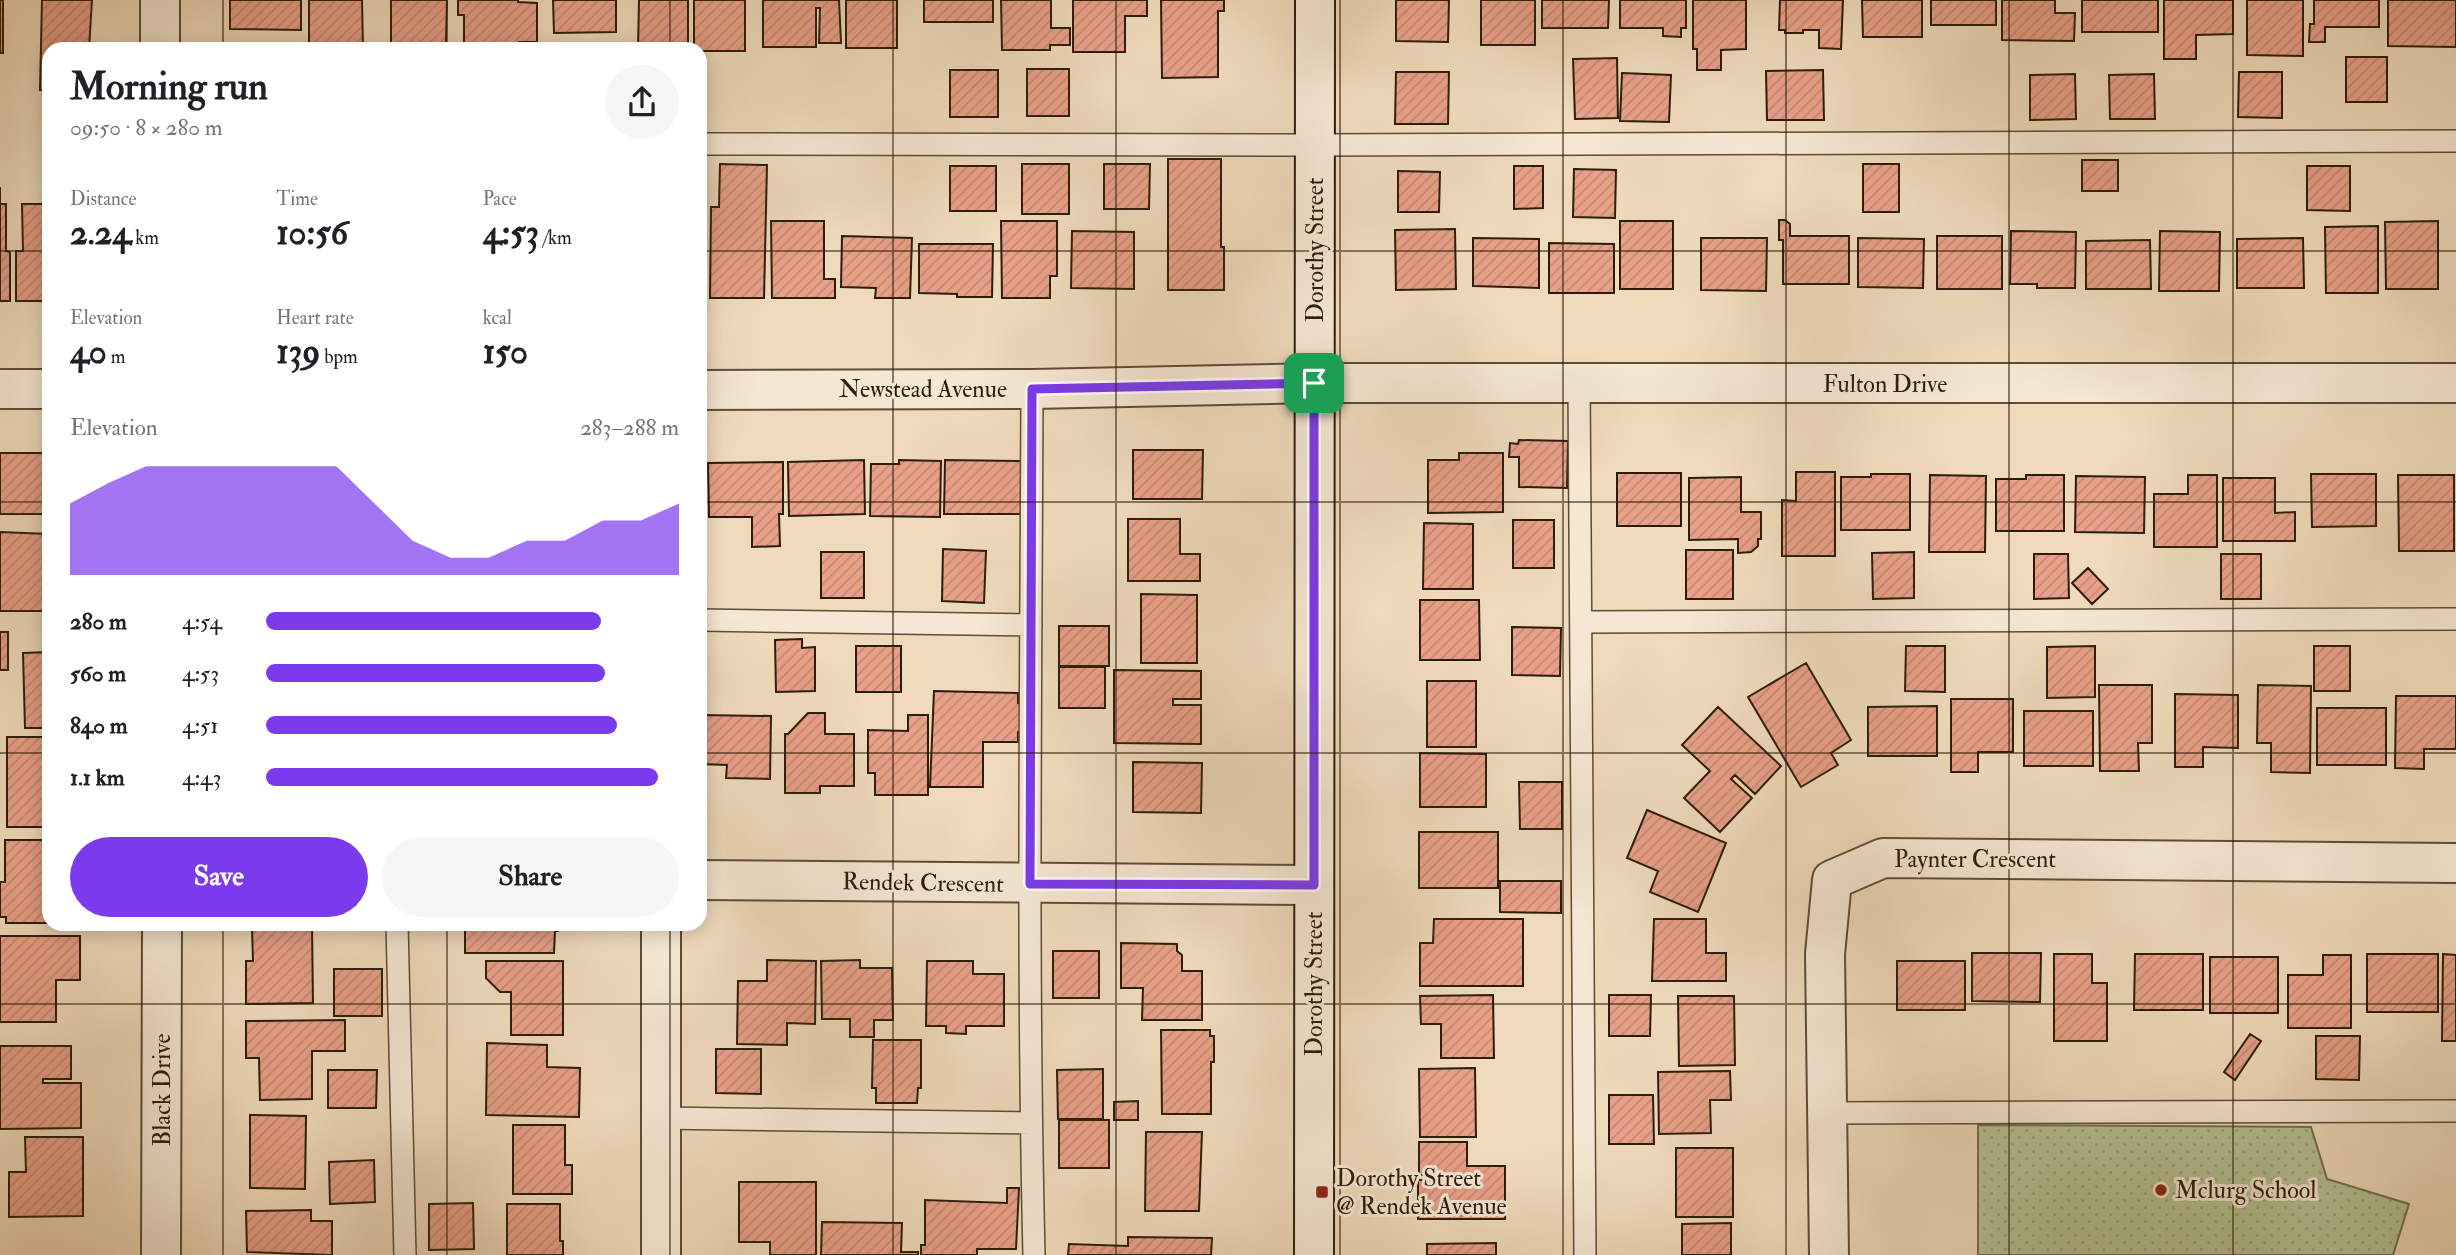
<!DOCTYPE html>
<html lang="en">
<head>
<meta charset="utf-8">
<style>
	:root { --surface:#fff; --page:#f6f6f6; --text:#202124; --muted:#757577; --accent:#7c3aed }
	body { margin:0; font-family:"IM FELL Double Pica",serif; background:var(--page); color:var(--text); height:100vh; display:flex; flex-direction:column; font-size:26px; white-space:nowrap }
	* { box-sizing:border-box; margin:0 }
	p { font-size:23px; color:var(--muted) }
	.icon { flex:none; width:38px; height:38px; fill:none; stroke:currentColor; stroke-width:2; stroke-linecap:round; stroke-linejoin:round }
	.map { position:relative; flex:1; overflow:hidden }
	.details { position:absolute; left:42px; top:42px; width:665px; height:889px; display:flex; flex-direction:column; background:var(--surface); border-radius:21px; box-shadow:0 4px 18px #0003 }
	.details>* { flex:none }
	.pin { position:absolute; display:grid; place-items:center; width:60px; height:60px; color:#fff; margin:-30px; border-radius:14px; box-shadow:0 4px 10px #0006 }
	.round { display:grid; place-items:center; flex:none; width:74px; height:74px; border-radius:37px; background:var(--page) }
	.summary { display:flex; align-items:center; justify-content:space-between; height:119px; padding:0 28px }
	h1 { font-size:38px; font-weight:800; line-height:52px }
	.figures { display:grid; grid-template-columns:repeat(3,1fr); gap:10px; height:119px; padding:7px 28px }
	.figures div { display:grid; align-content:center }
	.figures b { font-size:35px; font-weight:800 }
	.figures small { font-size:19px; font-weight:400 }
	.figures p { font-size:19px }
	.chart { height:196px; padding:14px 28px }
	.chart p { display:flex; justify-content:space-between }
	.chart svg { width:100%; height:126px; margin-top:7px; fill:var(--accent); opacity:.7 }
	.primary-button { display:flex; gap:14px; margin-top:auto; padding:14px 28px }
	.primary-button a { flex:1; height:80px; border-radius:42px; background:var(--accent); color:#fff; font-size:28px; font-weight:800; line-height:80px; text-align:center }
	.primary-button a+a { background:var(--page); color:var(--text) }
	ul { padding:0 28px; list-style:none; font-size:23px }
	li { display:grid; grid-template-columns:112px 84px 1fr; align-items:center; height:52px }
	li i { height:18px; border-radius:9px; background:var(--accent) }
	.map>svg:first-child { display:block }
	.park { fill:url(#park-dots); stroke:#706f4f; stroke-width:2 }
	.building { fill:url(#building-hatch); stroke:#2c1d0a; stroke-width:2 }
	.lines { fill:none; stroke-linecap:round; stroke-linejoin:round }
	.lane-casing { stroke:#5d4c36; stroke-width:24 }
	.street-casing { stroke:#5d4c36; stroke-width:42 }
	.secondary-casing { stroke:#2c1d0a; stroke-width:42 }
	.lane { stroke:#f5e7d3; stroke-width:21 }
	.street { stroke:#f5e7d3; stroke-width:38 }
	.secondary { stroke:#f5e7d3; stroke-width:38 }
	.route-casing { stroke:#fff; stroke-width:14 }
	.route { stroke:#7c3aed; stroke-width:9 }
	.grid { fill:none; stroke:#2c1d0a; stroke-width:2; stroke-opacity:0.55 }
	.poi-dot { fill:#8f2418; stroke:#f5e7d3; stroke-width:2.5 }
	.labels { text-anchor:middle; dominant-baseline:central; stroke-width:6; stroke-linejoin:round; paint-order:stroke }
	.street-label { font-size:24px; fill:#2c1d0a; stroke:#f5e7d3 }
	.poi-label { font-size:24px; fill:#2c1d0a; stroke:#f5e7d3; text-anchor:start }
</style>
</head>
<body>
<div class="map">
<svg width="2456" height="1255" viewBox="0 0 2456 1255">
	<defs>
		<pattern id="park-dots" width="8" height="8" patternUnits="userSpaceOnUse" patternTransform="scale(1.75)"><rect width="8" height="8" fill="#b4c194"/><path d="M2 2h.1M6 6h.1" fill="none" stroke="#9ba57e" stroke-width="1.8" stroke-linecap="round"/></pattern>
		<pattern id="building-hatch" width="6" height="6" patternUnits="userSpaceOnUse" patternTransform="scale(1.75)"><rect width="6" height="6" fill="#e8a088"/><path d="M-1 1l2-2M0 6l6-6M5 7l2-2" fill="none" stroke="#c78974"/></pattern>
	</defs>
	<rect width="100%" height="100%" fill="#efdabb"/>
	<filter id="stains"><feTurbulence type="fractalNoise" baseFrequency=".00286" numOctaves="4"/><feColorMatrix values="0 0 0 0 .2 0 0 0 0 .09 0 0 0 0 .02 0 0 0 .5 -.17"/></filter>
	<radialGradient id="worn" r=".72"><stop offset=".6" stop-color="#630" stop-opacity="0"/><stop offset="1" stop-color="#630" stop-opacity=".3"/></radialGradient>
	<!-- park -->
	<path class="park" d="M1978 1125 2311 1127 2327 1179 2409 1204 2393 1255H1978Z"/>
	<!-- building -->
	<path class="building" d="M0 0H3V53H0Z
		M42 0H92L89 49H49V90H40Z
		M230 0H301V30L230 29Z
		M309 0H362L363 49H309Z
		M391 0H447L446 43H391Z
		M458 0H518V2L537 3V42H519V49H489V44H464V15H458Z
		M553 0H616V32L554 33Z
		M639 0H688V49H638Z
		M694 0H745V51H700V49H694Z
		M763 0H839L841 43H819L820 8H816V47H763Z
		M846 0H897V48H846Z
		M924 0H993V22H924Z
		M1001 0H1051V28H1070V45H1050V50H1002Z
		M1073 0H1147V16H1125V52H1073Z
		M1161 0H1224V11H1218V77L1162 78Z
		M1396 0H1449L1448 42 1396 41Z
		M1481 0H1535V45H1481Z
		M1542 0H1609L1608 28H1542Z
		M1620 0H1686V28H1681V37L1663 36V28H1620Z
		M1693 0H1746V49L1721 50V70H1697V49H1693Z
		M1780 0H1843L1841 49 1819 48V30H1803V33H1785V30H1779Z
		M1862 0H1922V37H1863Z
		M1931 0H1996V25H1931Z
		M2002 0H2055V13H2075L2074 41 2002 40Z
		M2082 0H2158V32H2082Z
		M2164 0H2233V34L2196 35V59H2164Z
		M2247 0H2303V56L2247 55Z
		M2314 0H2379V27H2325V42H2309L2310 24H2314Z
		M2388 0H2456V47L2388 46Z
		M2346 57H2387V102H2346Z
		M1617 58 1618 118 1575 119 1573 59Z
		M1027 69H1069V116H1027Z
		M950 70H998V117H950Z
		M1823 70 1824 120H1767L1766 71Z
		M1396 72H1449L1448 124H1395Z
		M2239 72H2282V118L2238 117Z
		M1622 73 1671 75 1669 122 1620 121Z
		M2075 74 2076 119 2030 120V75Z
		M2154 74 2155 119H2110L2109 75Z
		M1168 159H1221V247H1224V290H1168Z
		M2082 160H2118V191H2082Z
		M720 164 767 165 764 298H710L711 207H719Z
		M1022 164H1069V214H1022Z
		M1104 164H1150L1149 209H1104Z
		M1863 164H1899V212H1863Z
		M950 166H996V211H950Z
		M1514 166H1543V208L1514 209Z
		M2307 166H2350V211L2307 210Z
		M1574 169 1616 170 1615 218 1573 217Z
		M1398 171 1440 172 1439 212H1398Z
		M0 187V204H6V251L10 252V301H0Z
		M22 204H49V301H16V251H23Z
		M1779 220H1785L1790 224V236H1849V284H1783V240H1779Z
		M771 221H824V279H835V298H772Z
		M1001 221H1057V276H1050V298H1002Z
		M1620 221H1673V289H1620Z
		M2438 221V289H2386L2385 222Z
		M2378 226V293H2326L2325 227Z
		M1455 229 1456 289 1396 290 1395 230Z
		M1072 231 1134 232V289L1071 288Z
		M2011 231 2076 232 2075 288H2037V284H2010Z
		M2160 231 2220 232 2219 291H2159Z
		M842 236 912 238 910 298H875L876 288 841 287Z
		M1937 236H2002V289H1937Z
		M1473 238 1539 239V288L1473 286Z
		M1701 238H1767L1766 291 1701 290Z
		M1858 238 1924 239 1923 288 1858 287Z
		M2303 238 2304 288H2237V239Z
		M2150 240 2151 289H2086V241Z
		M1549 243 1614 244V293H1549Z
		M919 244H993L992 297H957V294L919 293Z
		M1519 440 1568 441 1567 488 1519 487V457H1509L1510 443 1518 444Z
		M1133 450H1203L1202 499H1133Z
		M0 453H49V514H0Z
		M1459 453H1503V512L1428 513V460H1459Z
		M864 460 865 514 789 516 788 462Z
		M899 460 941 461 940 517 870 516 871 464H899Z
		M945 460 1021 461V514H944Z
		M783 462V514H779L780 546 752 547V517H709L708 463Z
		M1796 472H1835V556H1782V500L1796 501Z
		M1617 473H1681V526H1617Z
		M1871 474H1910V530H1841V477H1871Z
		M2311 474H2376V526L2312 527Z
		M1930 475 1986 476 1985 552H1929Z
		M2026 475H2064V531H1996V479H2026Z
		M2188 475H2217V547H2154V494H2188Z
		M2398 475H2454V551H2399Z
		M2076 476 2145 477 2144 533 2075 532Z
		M1741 477V512H1761V539H1758V546L1751 552 1738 553V539L1689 540V478Z
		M2223 478H2275V513L2295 512V541H2223Z
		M1128 519H1180V554H1200V581H1128Z
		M1513 520H1554V568H1513Z
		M1424 523 1473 524V589H1423Z
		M0 532 49 534V611H0Z
		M943 549 986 551 984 603 942 601Z
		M1686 550H1733V599H1686Z
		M821 552H864V598H821Z
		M1914 552V598L1873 599 1872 553Z
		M2034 554H2068L2069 598 2034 599Z
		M2221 554H2261V599H2221Z
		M2088 568 2108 589 2092 604 2072 583Z
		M1141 594 1197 595V663H1141Z
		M1420 600H1479L1480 660H1420Z
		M1059 626H1109V666H1059Z
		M1512 627 1561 628 1560 676 1512 675Z
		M0 632H8V670H0Z
		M802 639V648L815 647V691L776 692 775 640Z
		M856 646H901V692H856Z
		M1906 646H1945V692L1905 691Z
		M2095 646V697L2047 698V647Z
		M2314 646H2350V691H2314Z
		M49 652V728H25L23 653Z
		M1806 663 1851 740 1831 753 1838 765 1801 787 1748 697Z
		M1059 667H1105V708H1059Z
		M1114 670 1201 671V699H1173V705H1201V744L1114 743Z
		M1427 681H1476V747H1427Z
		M2099 685H2152V743H2138L2139 771H2100Z
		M2258 685 2311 686 2310 773 2271 772V743H2257Z
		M934 691 1018 693V703H1022V732H1018V742H983V787H930Z
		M2175 694 2238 695V748L2203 747V767H2175Z
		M2396 696H2456V749H2424V769L2395 768Z
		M1951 699H2013V752H1978V772H1951Z
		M1937 706V756H1868V707Z
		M1718 707 1781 766 1755 794 1735 775 1731 779 1752 798 1720 832 1684 798 1710 771 1682 745Z
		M2317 708H2386V765H2317Z
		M2024 711H2093V766H2024Z
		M808 713H825V734H854V786H820V793H785V734H788Z
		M700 715 771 716 770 779 726 778 727 765 700 764Z
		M908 715H928V795H875V773H868V730L908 731Z
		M7 737H49V830L48 827H7Z
		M1420 753 1486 754V807H1420Z
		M1133 762 1202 763 1201 813 1133 812Z
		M1519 782H1562V829H1520Z
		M1647 810 1726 843 1698 912 1650 892 1658 871 1627 858Z
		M1419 832H1498V888H1419Z
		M5 840H49V923H6V917H0V882H5Z
		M1500 881H1561V913L1500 912Z
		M1434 919H1523V986H1420V943H1433Z
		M1654 919H1706V953H1726V981H1652Z
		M465 924H558V931H555L554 953H465Z
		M312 926 313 1003 246 1004V961H253L252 928Z
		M0 936H80V980H56V1022H0Z
		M1121 943 1177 944V951L1182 955V971H1202V1020H1142L1143 988H1121Z
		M1053 951H1099V998H1053Z
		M1972 953H2041L2040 1002 1972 1001Z
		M2054 954H2092V983H2107V1041H2054Z
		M2135 954H2203V1010H2134Z
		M2367 954H2438V1012H2367Z
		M2443 954 2456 955V1041H2442Z
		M2323 955H2351V1028H2288V975H2323Z
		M2210 957H2278V1013H2210Z
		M767 960 816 961 815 1024 787 1023V1045L737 1044 738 981H767Z
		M860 960V968H892L893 1020H874V1037H850V1019H822L821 961Z
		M486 961H563V1035H511V992H500L486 978Z
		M927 961H973V974H1004V1026H966V1034L946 1033V1026H926Z
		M1897 961H1965V1010H1897Z
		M334 969H382V1016H334Z
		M1493 995 1494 1058H1441V1024H1421L1420 996Z
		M1609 995H1651L1650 1036H1609Z
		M1678 996H1734L1735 1065 1679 1066Z
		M345 1020V1051H312V1099L260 1100 259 1058H246V1021Z
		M1161 1030H1210V1036H1214V1062H1211V1114H1162Z
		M2250 1034 2261 1041 2235 1080 2224 1072Z
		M2316 1036H2360L2359 1080 2316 1079Z
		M873 1040H921V1088H918L917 1103H876V1088H872Z
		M487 1043 547 1045V1067L580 1068 579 1117 486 1115Z
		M0 1046H71V1079H43V1083H81V1128L0 1129Z
		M716 1049H761V1094L716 1093Z
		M1475 1068 1476 1137H1420L1419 1069Z
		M1103 1069V1119H1058L1057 1070Z
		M328 1070H377L376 1108H328Z
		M1730 1071 1731 1100H1710L1711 1133 1659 1134 1658 1072Z
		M1609 1095H1653L1654 1144H1609Z
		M1138 1101V1120H1114V1102Z
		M250 1115 306 1116 305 1189 250 1188Z
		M1059 1120H1109V1168H1059Z
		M513 1125H565V1165H572V1194H513Z
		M1146 1132H1202L1199 1211H1145Z
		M25 1137H83V1216L9 1217V1172H26Z
		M1419 1142H1467V1166H1505V1219H1418V1180H1432V1175H1419Z
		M1676 1148H1733V1217H1676Z
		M374 1160 375 1202 330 1204 329 1162Z
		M739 1182H816V1255H770V1242H739Z
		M1007 1188H1019L1016 1249H977V1255H921V1245H925V1200L1007 1203Z
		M473 1203 474 1249 429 1250V1204Z
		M507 1204H560V1241H563V1255H507Z
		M311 1210V1221H332V1255L247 1252 246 1211Z
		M822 1222 902 1223 901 1252H918V1255H821Z
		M1731 1223V1255H1682V1224Z
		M1128 1237 1212 1238 1211 1255H1068L1069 1244 1128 1246Z
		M1496 1243V1255H1427V1244Z"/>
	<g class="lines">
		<!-- lane casing -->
		<g class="lane-casing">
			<path id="lane" d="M700 144 1315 145 2456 141
				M1579 384 1585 1255
				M1032 389C1031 678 1027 966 1034 1255
				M700 620 1031 625
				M1583 622 2456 619
				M397 924 405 1255
				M1828 1113 2456 1111
				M660 1118 1031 1123"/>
		</g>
		<!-- street casing -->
		<g class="street-casing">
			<path id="street" d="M160 49V0
				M0 389H49
				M700 390 1032 389 1314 383H2456
				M700 880 1314 885
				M161 1255 162 924
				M661 1255V924
				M1829 1255 1825 954 1832 880 1883 858 2456 863"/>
		</g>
		<!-- secondary casing -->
		<g class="secondary-casing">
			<path id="secondary" d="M1314 1255 1315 0"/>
		</g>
		<!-- lane -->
		<use href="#lane" class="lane"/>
		<!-- street -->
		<use href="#street" class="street"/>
		<!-- secondary -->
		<use href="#secondary" class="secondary"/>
	</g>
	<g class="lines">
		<!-- route casing -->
		<g class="route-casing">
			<path id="route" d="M1314 383V885L1030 884 1032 389Z"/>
		</g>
		<!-- route -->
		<use href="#route" class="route"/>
	</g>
	<!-- grid -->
	<path class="grid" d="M223 0V49M447 0V49M670 0V49M893 0V1255M1116 0V1255M1340 0V1255M1563 0V1255M1786 0V1255M2009 0V1255M2233 0V1255M0 251H49M700 251H2456M0 502H49M700 502H2456M0 753H49M700 753H2456M223 924V1255M447 924V1255M670 924V1255M0 1004H2456"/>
	<!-- markers -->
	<g class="poi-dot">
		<circle cx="2161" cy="1190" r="7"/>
		<rect x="1315" y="1185" width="14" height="14" rx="3.5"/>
	</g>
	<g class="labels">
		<!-- street labels -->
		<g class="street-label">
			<text transform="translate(1315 250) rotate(-90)">Dorothy Street</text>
			<text x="1885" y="384">Fulton Drive</text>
			<text x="923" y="389">Newstead Avenue</text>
			<text x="1975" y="859">Paynter Crescent</text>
			<text transform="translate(923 883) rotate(1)">Rendek Crescent</text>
			<text transform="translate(1314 984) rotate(-90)">Dorothy Street</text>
			<text transform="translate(162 1090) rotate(-90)">Black Drive</text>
		</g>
		<!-- poi labels -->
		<g class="poi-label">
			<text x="1336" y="1178">Dorothy Street<tspan x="1336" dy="28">@ Rendek Avenue</tspan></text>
			<text x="2175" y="1190">Mclurg School</text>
		</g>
	</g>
	<rect width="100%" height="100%" filter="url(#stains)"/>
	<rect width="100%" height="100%" fill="url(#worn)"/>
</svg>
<div class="pin" style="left:1314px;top:383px;background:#1e9e55"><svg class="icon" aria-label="arrive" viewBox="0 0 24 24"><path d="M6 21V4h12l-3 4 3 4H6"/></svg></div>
<section class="details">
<div class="summary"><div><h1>Morning run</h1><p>09:50 · 8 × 280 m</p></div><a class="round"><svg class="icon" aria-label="share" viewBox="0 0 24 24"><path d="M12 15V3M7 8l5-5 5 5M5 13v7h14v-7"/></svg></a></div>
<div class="figures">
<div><p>Distance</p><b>2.24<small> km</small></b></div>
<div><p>Time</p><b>10:56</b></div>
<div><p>Pace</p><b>4:53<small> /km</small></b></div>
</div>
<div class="figures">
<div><p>Elevation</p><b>40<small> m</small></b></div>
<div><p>Heart rate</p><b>139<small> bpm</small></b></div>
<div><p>kcal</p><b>150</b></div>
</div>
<div class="chart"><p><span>Elevation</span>283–288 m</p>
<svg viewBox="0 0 160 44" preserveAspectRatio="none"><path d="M0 44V19L10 12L20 6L30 6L40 6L50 6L60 6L70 6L80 19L90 32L100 38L110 38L120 32L130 32L140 25L150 25L160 19V44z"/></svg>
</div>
<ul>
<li><b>280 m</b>4:54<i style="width:81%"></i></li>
<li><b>560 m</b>4:53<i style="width:82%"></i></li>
<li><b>840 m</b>4:51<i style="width:85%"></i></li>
<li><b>1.1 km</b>4:43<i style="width:95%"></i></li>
</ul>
<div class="primary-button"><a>Save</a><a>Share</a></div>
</section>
</div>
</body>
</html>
